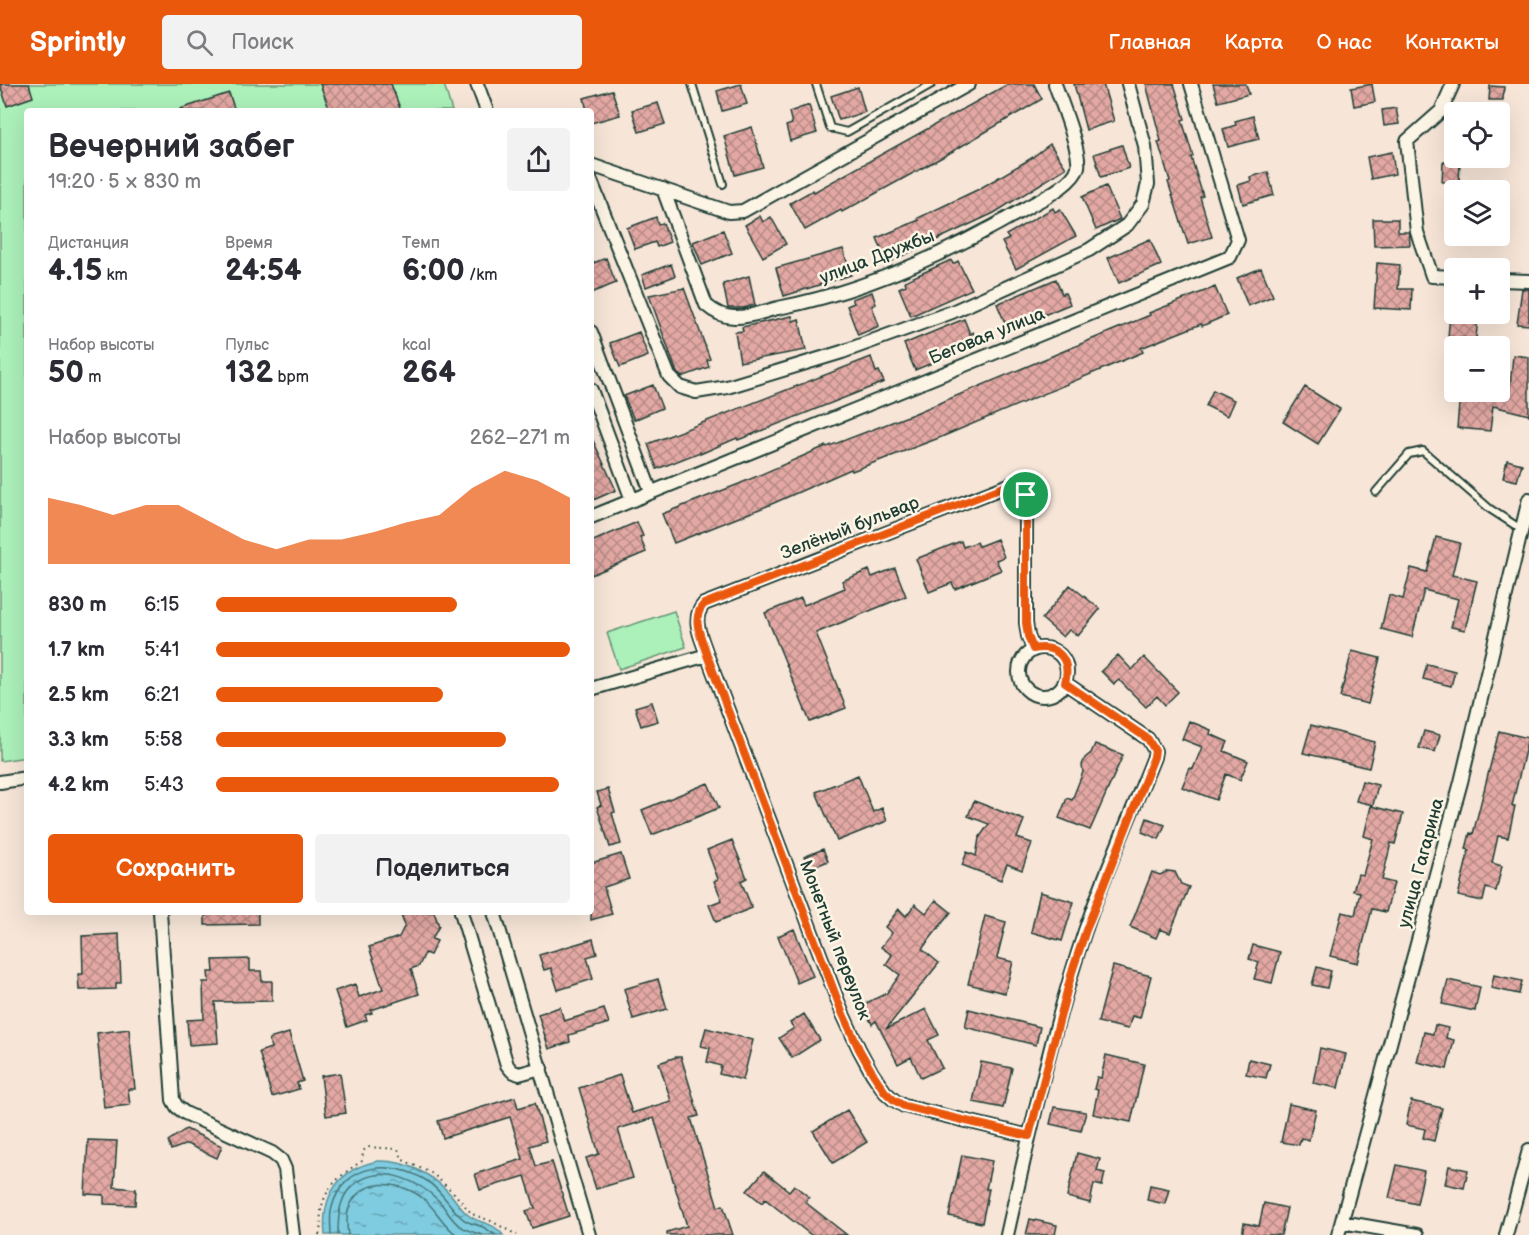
<!DOCTYPE html>
<html lang="ru">
<head>
<meta charset="utf-8">
<style>
	:root { --surface:#fff; --page:#f2f2f3; --text:#2b2b33; --muted:#7c7c81; --accent:#ea580c }
	body { margin:0; font-family:"Balsamiq Sans",sans-serif; background:var(--page); color:var(--text); height:100vh; display:flex; flex-direction:column; font-size:22px; white-space:nowrap }
	* { box-sizing:border-box; margin:0 }
	p { font-size:20px; color:var(--muted) }
	.icon { flex:none; width:33px; height:33px; fill:none; stroke:currentColor; stroke-width:2; stroke-linecap:round; stroke-linejoin:round }
	.map { position:relative; flex:1; overflow:hidden }
	.side { position:absolute; left:24px; top:24px; width:570px; height:807px; display:flex; flex-direction:column; background:var(--surface); border-radius:6px; box-shadow:0 6px 24px #0002 }
	.side>* { flex:none }
	.tools { position:absolute; left:1444px; top:18px; display:grid; gap:12px }
	.tools a { display:grid; place-items:center; width:66px; height:66px; border-radius:6px; background:var(--surface); box-shadow:0 6px 24px #0002; font-size:30px }
	.pin { position:absolute; display:grid; place-items:center; width:51px; height:51px; color:#fff; margin:-26px; border:3px solid #fff; border-radius:50%; box-shadow:0 2px 6px #0007 }
	.round { display:grid; place-items:center; flex:none; width:63px; height:63px; border-radius:6px; background:var(--page) }
	.headline { display:flex; align-items:center; justify-content:space-between; height:102px; padding:0 24px }
	h1 { font-size:33px; font-weight:800; line-height:45px }
	.stats { display:grid; grid-template-columns:repeat(3,1fr); gap:9px; height:102px; padding:6px 24px }
	.stats div { display:grid; align-content:center }
	.stats b { font-size:30px; font-weight:800 }
	.stats small { font-size:16px; font-weight:400 }
	.stats p { font-size:16px }
	.chart { height:168px; padding:12px 24px }
	.chart p { display:flex; justify-content:space-between }
	.chart svg { width:100%; height:108px; margin-top:6px; fill:var(--accent); opacity:.7 }
	.cta { display:flex; gap:12px; margin-top:auto; padding:12px 24px }
	.cta a { flex:1; height:69px; border-radius:6px; background:var(--accent); color:#fff; font-size:24px; font-weight:800; line-height:69px; text-align:center }
	.cta a+a { background:var(--page); color:var(--text) }
	ul { padding:0 24px; list-style:none; font-size:20px }
	li { display:grid; grid-template-columns:96px 72px 1fr; align-items:center; height:45px }
	li i { height:15px; border-radius:8px; background:var(--accent) }
	header { display:flex; align-items:center; gap:36px; box-sizing:border-box; height:84px; padding:0 30px; background:var(--accent); color:#fff }
	header strong { font-size:28px }
	nav { display:flex; gap:33px; margin-inline-start:auto; font-size:21px }
	.search { width:420px; height:54px; background:var(--page); display:flex; align-items:center; gap:15px; box-sizing:border-box; padding:0 21px; border-radius:6px; color:var(--muted); font-size:22px }
	.map>svg:first-child { display:block }
	.pitch { fill:#acf0ba; stroke:#669677; stroke-width:1.5 }
	.water { fill:url(#water-ripples); stroke:#59929b; stroke-width:1.5 }
	.lines { fill:none; stroke-linecap:round; stroke-linejoin:round }
	.shore { stroke:#457678; stroke-width:1.5 }
	.building { fill:url(#building-cross-hatch); stroke:#1f3d34; stroke-width:1.5 }
	.service-casing { stroke:#1f3d34; stroke-width:10 }
	.minor-casing { stroke:#1f3d34; stroke-width:16 }
	.path { stroke:#1f3d34; stroke-width:2; stroke-dasharray:1.5 4.5; stroke-linecap:butt }
	.service { stroke:#fcf5e5; stroke-width:6 }
	.minor { stroke:#fcf5e5; stroke-width:12 }
	.route-casing { stroke:#fff; stroke-width:12 }
	.route { stroke:#ea580c; stroke-width:8 }
	.labels { text-anchor:middle; dominant-baseline:central; stroke-width:5; stroke-linejoin:round; paint-order:stroke }
	.street-label { font-size:18px; fill:#1f3d34; stroke:#fcf5e5 }
</style>
</head>
<body>
<header>
<strong>Sprintly</strong>
<div class="search"><svg class="icon" aria-label="search" viewBox="0 0 24 24"><circle cx="10" cy="10" r="6"/><path d="M15 15l6 6"/></svg>Поиск</div>
<nav><a>Главная</a><a>Карта</a><a>О нас</a><a>Контакты</a></nav>
</header>
<div class="map">
<svg width="1529" height="1151" viewBox="0 0 1529 1151">
	<defs>
		<pattern id="water-ripples" width="26" height="14" patternUnits="userSpaceOnUse" patternTransform="scale(1.5)"><rect width="26" height="14" fill="#7fcbdf"/><path d="M2 4q2-2 4 0t4 0M15 11q2-2 4 0t4 0" fill="none" stroke="#67a6b6"/></pattern>
		<pattern id="building-cross-hatch" width="8" height="8" patternUnits="userSpaceOnUse" patternTransform="scale(1.5)"><rect width="8" height="8" fill="#e3a8a3"/><path d="M0 0l8 8M0 8l8-8" fill="none" stroke="#b78a86"/></pattern>
	</defs>
	<rect width="100%" height="100%" fill="#f7e6d8"/>
	<filter id="ink" filterUnits="userSpaceOnUse"><feTurbulence type="fractalNoise" baseFrequency=".0167" numOctaves="2"/><feDisplacementMap in="SourceGraphic" scale="12" xChannelSelector="R" yChannelSelector="G"/><feConvolveMatrix kernelMatrix="1 2 1 2 8 2 1 2 1" color-interpolation-filters="sRGB"/></filter>
	<g filter="url(#ink)">
		<!-- pitch -->
		<path class="pitch" d="M0 0H444L452 27H27V673L0 677Z
			M674 527 686 563 619 585 607 549Z"/>
		<!-- water -->
		<path class="water" d="M378 1077C406 1076 434 1091 452 1112 457 1118 461 1125 467 1130 477 1140 493 1137 503 1151H325C321 1112 338 1085 378 1077Z"/>
		<g class="lines">
			<!-- shore -->
			<path class="shore" d="M331 1151C331 1142 329 1133 332 1123 344 1078 393 1075 427 1097 442 1107 449 1122 462 1134 468 1140 476 1140 483 1143 487 1145 491 1148 495 1151
				M338 1151C338 1130 339 1109 359 1097 385 1081 420 1098 439 1117 446 1125 451 1136 460 1142 467 1147 474 1148 482 1151
				M348 1151C347 1143 346 1135 348 1127 358 1091 402 1096 425 1116 437 1127 444 1142 457 1151"/>
		</g>
		<!-- building -->
		<path class="building" d="M0 0H29L33 13 7 22Z
			M320 0H391L401 27H330Z
			M741 0 747 20 722 27 717 7Z
			M1008 0H1034L1042 15 948 70 842 128 841 126 805 146 790 119 813 106 814 108Z
			M1074 0H1103L1114 37 1086 46Z
			M1146 0H1174L1185 35 1182 36 1193 72 1191 73 1203 112 1200 113 1212 153 1188 160 1168 98 1170 97 1158 58 1161 57Z
			M1213 0H1246L1249 10 1218 18Z
			M1372 0 1375 18 1354 22 1351 4Z
			M1490 2 1504 3 1503 16H1489Z
			M858 3 865 28 839 36 831 12Z
			M612 6 620 31 591 39V27H587L584 14Z
			M229 9 235 27H180V25Z
			M658 19 665 40 639 48 632 26Z
			M809 21 817 49 790 57 786 42 792 40 789 28Z
			M1396 24 1399 40 1384 42 1382 26Z
			M1253 32 1259 55 1228 63 1223 45 1236 41 1235 37Z
			M752 43 763 83 735 91 724 52Z
			M1050 60 1066 84 994 129 887 179 877 154 919 136 918 134 979 105 1030 75Z
			M1122 61 1129 84 1101 93 1094 70Z
			M1392 68 1395 90 1371 95 1367 73Z
			M1443 78 1460 79 1459 98H1442Z
			M1268 88 1274 111 1243 120 1238 101 1251 97 1250 93Z
			M1106 102 1120 135 1096 146 1082 113Z
			M1053 124 1055 128 1060 125 1076 152 1016 185 1002 158 1009 155 1006 151Z
			M760 132 763 138 771 133 786 160 763 173 745 141Z
			M656 133 658 140 663 139 670 158 657 163 655 158 635 165 627 144Z
			M1373 135H1398V148H1409L1410 161 1374 162Z
			M723 146 732 169 702 181 693 158Z
			M1150 155 1161 181 1119 199 1108 174Z
			M843 165 851 191 784 212 776 184Z
			M606 174 616 199 591 209V180Z
			M951 176 953 180 958 177 972 205 911 232 899 204 906 201 905 197Z
			M1377 179 1400 181 1398 205H1412L1411 226 1374 224Z
			M671 180 675 192 646 203 642 191Z
			M1261 184 1273 212 1248 222 1237 194Z
			M749 192 755 221 743 224H728L723 200Z
			M1056 195 1062 210 1065 209 1070 220 1008 246 997 220Z
			M1215 203 1227 231 1202 242 1201 240 1141 264 1143 268 939 354 852 387 851 385 767 422 674 459 662 430 739 400 826 362 827 363 913 330 1150 231 1149 229Z
			M684 204 710 275 707 276 709 283 682 293 677 289 649 211Z
			M1522 205H1529V241L1517 240Z
			M872 208 876 220 872 222 879 242 858 251 847 222 854 219 852 215Z
			M1450 230H1478L1476 255 1448 253Z
			M792 232 793 237 799 235 806 266 740 278 735 248 743 247 742 243Z
			M964 235 970 250 973 248 978 260 915 286 904 260Z
			M639 248 648 272 620 283 610 259Z
			M1513 271 1529 273V331L1493 322 1490 347 1457 344 1460 309 1509 314Z
			M871 273 876 288 879 287 884 298 738 356 737 354 700 370V368L657 385 648 360Z
			M653 301 662 324 634 336 624 312Z
			M1305 303 1340 325 1318 360 1283 338Z
			M1213 306 1234 316 1227 332 1206 322Z
			M591 352 616 406 591 417Z
			M1507 376 1522 380 1517 397 1503 394Z
			M637 438 643 452 640 453 646 468 591 491V458Z
			M1436 453 1460 459 1452 491 1477 497 1465 546 1451 543 1458 515 1424 506 1412 553 1381 545 1389 511 1403 515 1411 484 1427 488Z
			M997 455 1004 473 996 476 1001 486 955 505 952 499 929 508 916 475 961 457 963 463 977 458 979 462Z
			M895 484 906 512 816 549 846 624 810 638 765 529 801 514 804 521 845 504 842 497 869 486 872 493Z
			M1070 501 1100 525 1078 552 1069 546 1063 553 1042 535Z
			M1352 567 1380 574 1368 620 1340 613Z
			M1118 571 1132 586 1144 573 1178 608 1165 621 1157 612 1146 623 1119 596 1114 600 1101 587Z
			M1427 580 1455 587 1451 602 1423 595Z
			M652 618 658 637 641 642 635 623Z
			M1189 637 1211 646 1210 650 1228 658 1224 667 1248 677 1240 696 1226 690 1216 716 1182 703 1190 684 1193 685 1202 663 1182 655Z
			M1311 641 1375 658 1369 684 1303 669Z
			M1424 647 1440 651 1435 668 1419 664Z
			M1499 647 1528 654 1512 722H1515L1508 754 1498 752 1492 779 1502 782 1496 807 1486 804 1483 817 1458 812 1469 766 1466 765 1470 749 1473 750Z
			M1095 660 1123 671 1090 746 1059 734 1067 714 1072 716 1083 688 1082 681 1085 674 1091 669Z
			M858 691 873 728 882 724 887 737 837 757 816 708Z
			M1362 697 1378 701 1373 721 1356 717Z
			M708 699 719 724 652 751 642 726Z
			M608 705 615 728 612 729 621 760 610 763 597 723 601 721 597 708Z
			M974 717 1024 736 1017 754 1032 759 1022 786 1007 780 1001 796 962 781 967 768 976 772 979 754 989 740 968 732Z
			M1371 722 1403 730 1395 760 1391 759 1382 796 1394 799 1386 828 1372 825 1358 879 1330 872 1342 828 1355 831 1360 808 1353 807 1358 790 1363 791 1373 755 1364 752Z
			M1147 734 1165 741 1159 755 1142 748Z
			M732 756 747 794 741 797 752 824 716 838 709 821 722 816 714 797 718 795 707 766Z
			M823 765 828 777 809 785 804 773Z
			M621 770 629 795 604 803 612 830 591 836V779Z
			M1168 787 1175 788 1181 800 1189 803 1170 849 1160 845 1156 854 1130 843 1152 788 1160 791Z
			M1040 808 1074 818 1062 857 1031 848Z
			M936 816 951 828 922 865 939 879 886 945 926 925 939 951 928 956 942 984 921 994 911 973 898 980 876 937 872 940 862 921 887 909 900 891 886 880 892 871 881 863 892 849 885 843 899 825 906 832 915 820 926 829Z
			M205 828H258V840L205 841Z
			M400 828H434L439 842 432 855 437 857 430 871 425 869 419 882 411 885 419 910 371 926 372 929 365 931 367 936 347 943 335 907 355 900 359 913 383 905 369 863 399 853 405 841Z
			M985 832 1006 838 997 874 1013 878 1005 909 968 900Z
			M794 845 813 892 797 899 778 852Z
			M119 850 121 899H116V905L79 906 78 890H83L82 852Z
			M593 855 597 870 587 873 593 895 558 906 551 884 544 886 539 871Z
			M1253 861 1280 868 1272 899 1254 895 1259 878 1249 875Z
			M250 875V887H261L262 897H272V917L215 918 218 959 189 961 187 936 204 935 203 898H209L208 888H214L213 876Z
			M1113 882 1151 892 1140 934 1132 932 1128 945 1098 938Z
			M1317 883 1331 887 1327 904 1312 901Z
			M1494 891 1522 897 1519 910 1491 904Z
			M658 895 667 925 633 935 624 905Z
			M1448 896 1480 903 1475 927 1442 920Z
			M560 923 564 937 604 925 609 939 569 951 570 958 549 965 538 930Z
			M969 925 1040 943 1036 961 965 943Z
			M804 930 820 956 792 974 779 954 794 944 790 939Z
			M1435 941 1448 944 1446 954 1454 956 1447 985 1417 978 1424 948 1433 950Z
			M706 944 753 956 743 996 719 990 721 982 707 978 710 964 701 962Z
			M129 945 135 1005H128L130 1021 104 1024 97 949Z
			M289 949 303 997 297 999 299 1005 272 1013 259 968 271 964 269 955Z
			M1320 964 1346 970 1338 1004 1313 999Z
			M1106 971 1144 980 1131 1038 1093 1030 1098 1006 1094 1005 1097 993 1101 994Z
			M676 973H681L699 1032 691 1034 718 1123 723 1121 733 1151H667V1148L687 1142 654 1034 618 1045 633 1094 596 1105 586 1074 599 1070 579 1004 620 991 632 1029 671 1017 659 979Z
			M1249 975 1270 980 1266 994 1246 990Z
			M981 978 1012 984 1003 1024 973 1018Z
			M340 989 346 1029 326 1032 321 992Z
			M515 1013 518 1024 535 1019 546 1057 530 1062 536 1082 552 1078 569 1132 532 1144 526 1127 535 1124 525 1092 480 1106 475 1090 523 1075 510 1033 443 1054 438 1037Z
			M1411 1017 1442 1024 1434 1057 1423 1054 1425 1045 1406 1041Z
			M1289 1020 1316 1026 1309 1056 1301 1054 1299 1061 1281 1058Z
			M1054 1023 1086 1028 1081 1047 1050 1040Z
			M847 1026 867 1058 833 1079 813 1047Z
			M186 1045 222 1062 217 1074 187 1060 171 1066 168 1057Z
			M88 1056 117 1057 114 1103 136 1105 135 1121 104 1120V1111L85 1110Z
			M1077 1069 1100 1075 1097 1087 1105 1089 1102 1102 1094 1100 1090 1119 1067 1113Z
			M962 1071 992 1077 986 1105H989L982 1139 949 1132Z
			M1397 1081 1424 1087 1417 1120 1389 1114Z
			M1449 1082 1468 1086 1464 1104 1445 1100Z
			M764 1087 789 1107 794 1101 809 1113 805 1118 847 1151H811L765 1115 762 1119 747 1107Z
			M1150 1101 1169 1105 1165 1120 1147 1116Z
			M1264 1119 1287 1124 1281 1151H1242L1244 1139 1259 1142Z
			M1030 1135 1057 1141 1055 1151H1026Z"/>
		<g class="lines">
			<!-- service casing -->
			<g class="service-casing">
				<path id="service" d="M692 0 723 100
					M816 0 830 44 847 48 932 0
					M1376 408 1409 370 1423 367 1490 425 1521 445"/>
			</g>
			<!-- minor casing -->
			<g class="minor-casing">
				<path id="minor" d="M477 0 487 27
					M1453 0 1441 27 1407 57 1417 148 1432 192 1455 193
					M591 81 729 128 743 127 969 0
					M591 97 669 292 680 303 696 308 727 303 842 268 952 228 1089 166 1127 141 1143 120 1148 100 1145 62 1128 0
					M663 105 706 221C714 228 722 233 734 233 748 234 765 227 778 224 866 207 949 169 1026 124 1040 116 1074 100 1078 83 1081 67 1061 18 1055 0
					M1500 196 1529 197
					M591 248 651 408
					M591 306 632 416
					M591 433 1230 173 1238 156 1191 0
					M1019 588a24 24 0 1 1 48 0a24 24 0 1 1-48 0Z
					M707 571 842 928 859 965 872 989 885 1008 894 1016 904 1022 1029 1052
					M591 605 707 571C702 554 690 535 704 520L1009 401 1016 402 1026 411V539L1028 552 1033 565
					M0 698 27 694
					M160 828 173 1016 177 1023 185 1029 272 1069 281 1076 285 1085 293 1151
					M461 828 507 981 512 987 519 990 541 984
					M494 828 589 1151
					M1342 1138 1417 1151
					M1007 1151C1030 1049 1052 946 1085 847 1105 788 1131 731 1154 673L1155 667 1148 655 1065 599
					M1338 1151 1461 698 1529 415
					M1506 1151 1529 1066"/>
			</g>
			<!-- path -->
			<path class="path" d="M319 1151C322 1143 320 1135 321 1127 325 1102 342 1090 362 1077L363 1067 368 1063 398 1065 403 1076 433 1090 454 1109 472 1130 491 1137 517 1151"/>
			<!-- service -->
			<use href="#service" class="service"/>
			<!-- minor -->
			<use href="#minor" class="minor"/>
		</g>
	</g>
	<g class="lines" filter="url(#ink)">
		<!-- route casing -->
		<g class="route-casing">
			<path id="route" d="M1009 401 1016 402 1026 411V539L1028 552 1033 565C1058 560 1071 575 1065 599L1148 655 1155 667 1154 673 1086 846 1072 888 1029 1052 904 1022 894 1016 885 1008 872 988 859 965 842 928 707 571C702 554 690 535 704 520Z"/>
		</g>
		<!-- route -->
		<use href="#route" class="route"/>
	</g>
	<g class="labels">
		<!-- street labels -->
		<g class="street-label">
			<text transform="translate(877 173) rotate(-21)">улица Дружбы</text>
			<text transform="translate(987 252) rotate(-22)">Беговая улица</text>
			<text transform="translate(850 444) rotate(-21)">Зелёный бульвар</text>
			<text transform="translate(1421 779) rotate(-75)">улица Гагарина</text>
			<text transform="translate(835 856) rotate(69)">Монетный переулок</text>
		</g>
	</g>
</svg>
<div class="tools">
<a><svg class="icon" aria-label="locate" viewBox="0 0 24 24"><circle cx="12" cy="12" r="6"/><path d="M12 2v4M12 18v4M2 12h4M18 12h4"/></svg></a>
<a><svg class="icon" aria-label="layers" viewBox="0 0 24 24"><path d="M12 4l9 5-9 5-9-5zM3 14l9 5 9-5"/></svg></a>
<a>+</a>
<a>−</a>
</div>
<div class="pin" style="left:1026px;top:411px;background:#1e9e55"><svg class="icon" aria-label="arrive" viewBox="0 0 24 24"><path d="M6 21V4h12l-3 4 3 4H6"/></svg></div>
<section class="side">
<div class="headline"><div><h1>Вечерний забег</h1><p>19:20 · 5 × 830 m</p></div><a class="round"><svg class="icon" aria-label="share" viewBox="0 0 24 24"><path d="M12 15V3M7 8l5-5 5 5M5 13v7h14v-7"/></svg></a></div>
<div class="stats">
<div><p>Дистанция</p><b>4.15<small> km</small></b></div>
<div><p>Время</p><b>24:54</b></div>
<div><p>Темп</p><b>6:00<small> /km</small></b></div>
</div>
<div class="stats">
<div><p>Набор высоты</p><b>50<small> m</small></b></div>
<div><p>Пульс</p><b>132<small> bpm</small></b></div>
<div><p>kcal</p><b>264</b></div>
</div>
<div class="chart"><p><span>Набор высоты</span>262–271 m</p>
<svg viewBox="0 0 160 44" preserveAspectRatio="none"><path d="M0 44V17L10 20L20 24L30 20L40 20L50 27L60 34L70 38L80 34L90 34L100 31L110 27L120 24L130 13L140 6L150 10L160 17V44z"/></svg>
</div>
<ul>
<li><b>830 m</b>6:15<i style="width:68%"></i></li>
<li><b>1.7 km</b>5:41<i style="width:100%"></i></li>
<li><b>2.5 km</b>6:21<i style="width:64%"></i></li>
<li><b>3.3 km</b>5:58<i style="width:82%"></i></li>
<li><b>4.2 km</b>5:43<i style="width:97%"></i></li>
</ul>
<div class="cta"><a>Сохранить</a><a>Поделиться</a></div>
</section>
</div>
</body>
</html>
